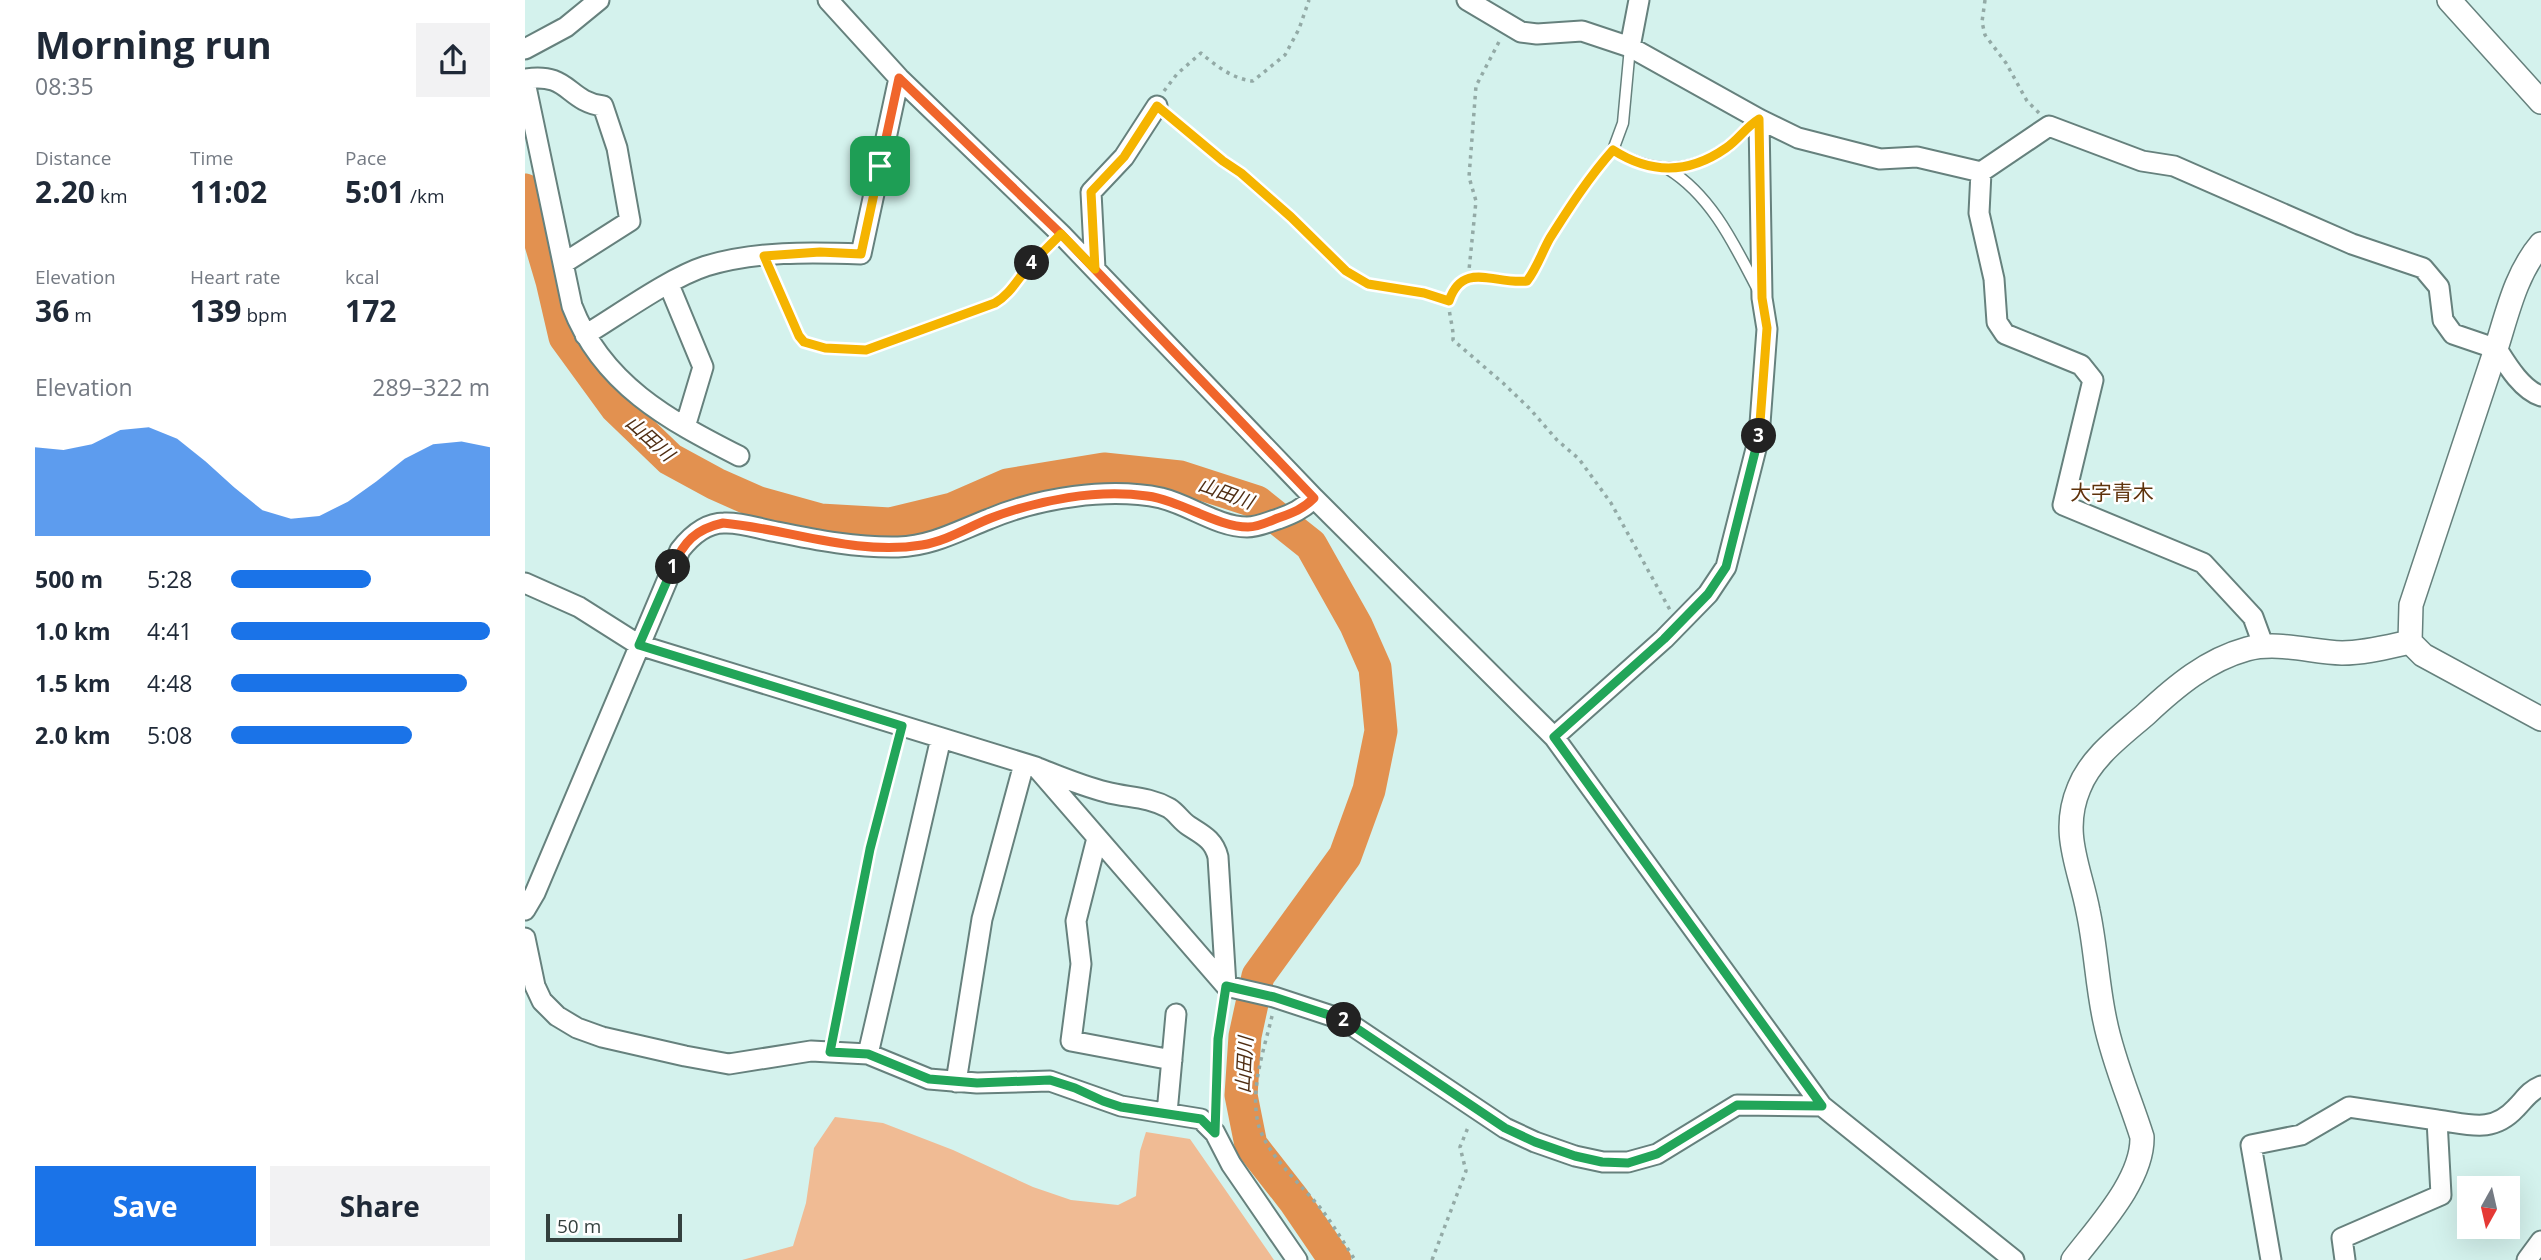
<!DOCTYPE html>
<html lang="en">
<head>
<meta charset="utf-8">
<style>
	:root { --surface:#fff; --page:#f2f2f3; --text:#1f2937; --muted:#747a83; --accent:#1a73e8 }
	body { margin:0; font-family:"Open Sans","Noto Sans JP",sans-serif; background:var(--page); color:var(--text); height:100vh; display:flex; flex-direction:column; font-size:26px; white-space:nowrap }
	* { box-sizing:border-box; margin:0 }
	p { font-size:23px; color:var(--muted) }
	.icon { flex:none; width:38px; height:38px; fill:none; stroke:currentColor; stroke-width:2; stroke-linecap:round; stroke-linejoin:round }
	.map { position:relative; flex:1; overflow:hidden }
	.details { display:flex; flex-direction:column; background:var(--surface); width:525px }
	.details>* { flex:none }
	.needle { width:46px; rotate:188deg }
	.buttons { position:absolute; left:1932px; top:1176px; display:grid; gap:14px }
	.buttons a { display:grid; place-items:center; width:63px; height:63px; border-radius:0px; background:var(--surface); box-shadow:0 7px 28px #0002; font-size:35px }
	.scale { position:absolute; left:21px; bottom:18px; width:136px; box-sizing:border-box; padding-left:7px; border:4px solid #34403e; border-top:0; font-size:19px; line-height:24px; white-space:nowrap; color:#34403e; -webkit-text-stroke:5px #fff; paint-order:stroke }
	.pin { position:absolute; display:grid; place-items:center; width:60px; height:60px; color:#fff; margin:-30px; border-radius:14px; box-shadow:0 4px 10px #0006 }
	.km { position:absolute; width:35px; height:35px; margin:-18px; border-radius:50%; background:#222; color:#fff; font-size:19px; line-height:35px; text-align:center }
	.round { display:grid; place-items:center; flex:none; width:74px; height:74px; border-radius:0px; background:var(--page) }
	.head { display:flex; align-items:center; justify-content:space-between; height:119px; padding:0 35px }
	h1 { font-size:38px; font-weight:700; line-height:52px }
	.stats { display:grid; grid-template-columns:repeat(3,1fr); gap:10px; height:119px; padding:7px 35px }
	.stats div { display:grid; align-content:center }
	.stats b { font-size:30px; font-weight:700 }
	.stats small { font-size:19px; font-weight:400 }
	.stats p { font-size:19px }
	.chart { height:196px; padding:14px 35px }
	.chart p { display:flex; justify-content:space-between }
	.chart svg { width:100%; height:126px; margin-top:7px; fill:var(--accent); opacity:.7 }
	.button { display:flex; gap:14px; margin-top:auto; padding:14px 35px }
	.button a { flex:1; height:80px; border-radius:0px; background:var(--accent); color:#fff; font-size:28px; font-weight:700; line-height:80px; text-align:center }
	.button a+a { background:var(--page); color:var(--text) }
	ul { padding:0 35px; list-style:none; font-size:23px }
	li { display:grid; grid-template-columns:112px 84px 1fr; align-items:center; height:52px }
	li i { height:18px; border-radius:9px; background:var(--accent) }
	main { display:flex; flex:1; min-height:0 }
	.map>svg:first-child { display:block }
	.green { fill:#f0bb94 }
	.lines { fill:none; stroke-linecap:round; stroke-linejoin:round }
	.river { stroke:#e29150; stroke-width:33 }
	.service-casing { stroke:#66817d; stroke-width:13 }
	.minor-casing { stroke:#66817d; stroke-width:23 }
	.tertiary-casing { stroke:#66817d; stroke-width:26 }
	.path { stroke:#93aaa6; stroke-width:3.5; stroke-dasharray:3.5 5; stroke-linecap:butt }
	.service { stroke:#fff; stroke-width:10 }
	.minor { stroke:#fff; stroke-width:19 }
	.tertiary { stroke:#fff; stroke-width:23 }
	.split-1-casing { stroke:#fff; stroke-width:14 }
	.split-2-casing { stroke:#fff; stroke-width:14 }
	.split-3-casing { stroke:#fff; stroke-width:14 }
	.split-4-casing { stroke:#fff; stroke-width:14 }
	.split-5-casing { stroke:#fff; stroke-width:14 }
	.split-1 { stroke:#f0652b; stroke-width:9 }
	.split-2 { stroke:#22a559; stroke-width:9 }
	.split-3 { stroke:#22a559; stroke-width:9 }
	.split-4 { stroke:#f5b400; stroke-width:9 }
	.split-5 { stroke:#f5b400; stroke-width:9 }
	.labels { text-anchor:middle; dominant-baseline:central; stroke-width:5; stroke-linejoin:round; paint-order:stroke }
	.water-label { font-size:19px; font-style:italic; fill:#502e13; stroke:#fff }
	.quarter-label { font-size:21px; fill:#5e320b; stroke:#fff }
</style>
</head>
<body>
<main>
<section class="details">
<div class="head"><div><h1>Morning run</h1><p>08:35</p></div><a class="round"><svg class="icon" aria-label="share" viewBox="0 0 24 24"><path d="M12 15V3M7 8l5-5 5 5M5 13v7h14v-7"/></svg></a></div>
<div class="stats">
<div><p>Distance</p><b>2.20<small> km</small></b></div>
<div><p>Time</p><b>11:02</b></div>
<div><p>Pace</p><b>5:01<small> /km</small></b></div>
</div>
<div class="stats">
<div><p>Elevation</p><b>36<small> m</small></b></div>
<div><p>Heart rate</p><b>139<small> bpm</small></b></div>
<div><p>kcal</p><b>172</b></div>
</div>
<div class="chart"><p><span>Elevation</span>289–322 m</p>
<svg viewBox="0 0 160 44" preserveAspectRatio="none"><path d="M0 44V13L10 14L20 12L30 7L40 6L50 10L60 18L70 27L80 35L90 38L100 37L110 32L120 25L130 17L140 12L150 11L160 13V44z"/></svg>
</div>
<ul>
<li><b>500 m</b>5:28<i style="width:54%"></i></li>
<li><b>1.0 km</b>4:41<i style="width:100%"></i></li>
<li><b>1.5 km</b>4:48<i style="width:91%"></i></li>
<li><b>2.0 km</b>5:08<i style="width:70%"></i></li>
</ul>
<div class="button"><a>Save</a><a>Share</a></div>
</section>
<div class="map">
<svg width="2016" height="1260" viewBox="0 0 2016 1260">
	<rect width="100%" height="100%" fill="#d4f2ed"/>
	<!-- green -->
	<path class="green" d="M310 1117 358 1123 428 1150 508 1187 546 1200 593 1205 611 1196 615 1151 621 1132 665 1139 749 1260H217L268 1246 281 1203 289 1148Z"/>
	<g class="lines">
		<!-- river -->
		<path class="river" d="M0 190 27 281 40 337 91 407 145 459 191 484 234 503 295 520 365 524 427 509 482 485 579 469 655 477 732 502 786 545 831 625 850 668 856 731 844 790 820 856 733 976 720 1036 716 1095 726 1145 769 1200 810 1260"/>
		<!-- service casing -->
		<g class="service-casing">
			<path id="service" d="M1105 47 1098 123 1088 150C1127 174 1164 174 1201 148 1213 140 1221 127 1234 119
				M1143 169C1187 196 1210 246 1233 290"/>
		</g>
		<!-- minor casing -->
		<g class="minor-casing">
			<path id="minor" d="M303 0 374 78 536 234 789 498 1029 737 1297 1106 1489 1260
				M942 0 996 32 1012 34 1057 31 1105 47 1234 119 1273 138 1355 159 1392 157 1456 172 1524 126 1617 161 1649 166 1827 244 1898 268 1914 287 1918 320 1928 334 1972 349C1982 365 1997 390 2016 396
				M1105 47 1114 0
				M0 49 41 27 74 0
				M0 79C45 72 41 101 78 106L92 148 105 221 39 263
				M0 82 47 306C77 384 143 420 214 456
				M1456 172 1454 213 1469 279 1472 322 1480 334 1556 365 1568 380 1538 505 1678 563 1728 617 1739 647
				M570 269 566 192 599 157 632 106
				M144 285 178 367 160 427
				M60 335C95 314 144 278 181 266 231 251 285 252 336 254L374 78
				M0 583 54 607 114 645 511 767 701 986 749 997 819 1020 980 1128 1010 1142 1050 1156 1078 1162H1103L1132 1154 1212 1105 1297 1106
				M1029 737 1139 639 1183 594 1201 567 1234 437 1242 329 1237 298 1234 119
				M513 768C536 777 557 786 581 792 603 798 622 796 644 808 652 813 656 821 664 826 678 835 689 840 693 857L701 986
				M572 838 551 921 556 964 546 1041 647 1060
				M0 910 10 893 155 550C166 536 181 523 199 523 217 522 234 529 252 532 291 540 333 548 373 547 407 546 433 531 464 519 514 498 583 487 636 498 665 505 693 527 722 527 733 527 743 522 753 519 767 514 778 509 789 498
				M0 938 10 986 17 1001 32 1016 52 1028 77 1037 160 1056 204 1064 286 1051 343 1054 404 1079 452 1083 525 1081 596 1106 676 1119 690 1133 706 1164 772 1260
				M343 1054 416 738
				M431 1082 457 919 499 764
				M642 1113 651 1014
				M1912 1120C1944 1124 1967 1134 1991 1108 2000 1099 2004 1091 2016 1086
				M1746 1260 1726 1145 1776 1135 1824 1107 1912 1120 1916 1195 1817 1238 1820 1260
				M2002 1260 2016 1241"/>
		</g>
		<!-- tertiary casing -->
		<g class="tertiary-casing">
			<path id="tertiary" d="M1924 0 2016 102
				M2016 244C1988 277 1981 321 1967 361 1940 443 1913 524 1886 605L1885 642 1898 655 2016 719
				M1548 1260C1573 1227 1618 1180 1617 1137 1605 1099 1588 1061 1580 1021 1572 985 1571 948 1563 911 1555 868 1535 833 1554 788 1566 757 1597 735 1621 714 1651 686 1682 660 1722 649 1753 641 1786 652 1817 653 1840 653 1862 647 1885 642"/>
		</g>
		<!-- path -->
		<path class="path" d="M1460 0 1457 22 1460 35 1481 63 1502 101 1514 113
			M639 91 652 74 676 53C691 66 708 79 728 81L760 55 774 29 784 0
			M646 118C687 152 729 182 767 218 789 239 807 266 835 280 860 292 895 292 924 301
			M1080 160C1058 184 1039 214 1023 242 1016 255 1011 269 1001 281 982 283 960 274 945 276 936 278 925 292 924 301 923 314 929 327 928 340L978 383 1005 409 1032 440 1054 459 1086 503 1145 610
			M247 274 274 336 279 342 300 349 341 350 470 303 482 296 499 271 524 246
			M946 276 944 270 951 201 944 177 951 86 976 38
			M747 1016C739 1050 725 1088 733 1123 741 1155 777 1185 797 1210 809 1226 819 1243 830 1260
			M309 1033 345 849 372 743
			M690 1107 693 1039 699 1003
			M907 1260 941 1171 935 1147 944 1125"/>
		<!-- service -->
		<use href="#service" class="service"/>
		<!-- minor -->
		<use href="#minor" class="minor"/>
		<!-- tertiary -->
		<use href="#tertiary" class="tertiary"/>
	</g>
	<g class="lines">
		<!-- split-1 casing -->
		<g class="split-1-casing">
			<path id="split-1" d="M148 567C158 542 171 529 198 523 264 529 330 556 397 545 422 541 443 527 466 518 514 500 571 489 622 496 655 500 692 527 723 527 733 527 743 522 753 518 768 513 778 509 789 498L536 234 374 78 355 166"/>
		</g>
		<!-- split-2 casing -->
		<g class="split-2-casing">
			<path id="split-2" d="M148 567 114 645 377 726 345 849 305 1052 343 1054 404 1079 452 1083 525 1080 550 1088 578 1101 596 1107 676 1119 690 1133 693 1039 701 986 749 997 819 1020"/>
		</g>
		<!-- split-3 casing -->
		<g class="split-3-casing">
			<path id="split-3" d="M819 1020 980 1128 1010 1142 1050 1156 1077 1162 1103 1163 1132 1154 1212 1105 1297 1106 1029 737 1139 639 1183 594 1201 567 1234 436"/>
		</g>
		<!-- split-4 casing -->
		<g class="split-4-casing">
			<path id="split-4" d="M507 263 536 234 570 269 566 192 599 157 632 106 698 161 716 173 766 217 821 271 843 284 899 293 924 301C938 260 970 285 1002 281 1012 268 1017 252 1025 238 1044 208 1064 177 1088 150 1127 175 1164 174 1201 148 1213 140 1221 127 1234 119L1237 298 1242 328 1234 436"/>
		</g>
		<!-- split-5 casing -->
		<g class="split-5-casing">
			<path id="split-5" d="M355 166 336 254 295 252 239 256 274 336 279 342 300 348 341 350 470 303C486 294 494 276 507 263"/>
		</g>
		<!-- split-1 -->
		<use href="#split-1" class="split-1"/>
		<!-- split-2 -->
		<use href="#split-2" class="split-2"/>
		<!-- split-3 -->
		<use href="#split-3" class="split-3"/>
		<!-- split-4 -->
		<use href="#split-4" class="split-4"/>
		<!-- split-5 -->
		<use href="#split-5" class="split-5"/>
	</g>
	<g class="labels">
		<!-- water labels -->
		<g class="water-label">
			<text transform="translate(125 438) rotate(42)">山田川</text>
			<text transform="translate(701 493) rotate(20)">山田川</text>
			<text transform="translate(719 1065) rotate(-87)">山田川</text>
		</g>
		<!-- quarter labels -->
		<g class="quarter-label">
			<text x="1587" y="492">大字青木</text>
		</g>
	</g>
</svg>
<div class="buttons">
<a><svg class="needle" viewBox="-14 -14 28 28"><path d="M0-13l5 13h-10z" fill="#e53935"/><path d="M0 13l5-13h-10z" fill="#747a83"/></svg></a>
</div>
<div class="scale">50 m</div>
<div class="pin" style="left:355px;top:166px;background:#1e9e55"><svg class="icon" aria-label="arrive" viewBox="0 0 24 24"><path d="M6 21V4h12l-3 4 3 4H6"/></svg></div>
<b class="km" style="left:148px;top:567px">1</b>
<b class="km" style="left:819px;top:1020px">2</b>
<b class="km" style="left:1234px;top:436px">3</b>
<b class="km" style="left:507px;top:263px">4</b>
</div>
</main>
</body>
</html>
